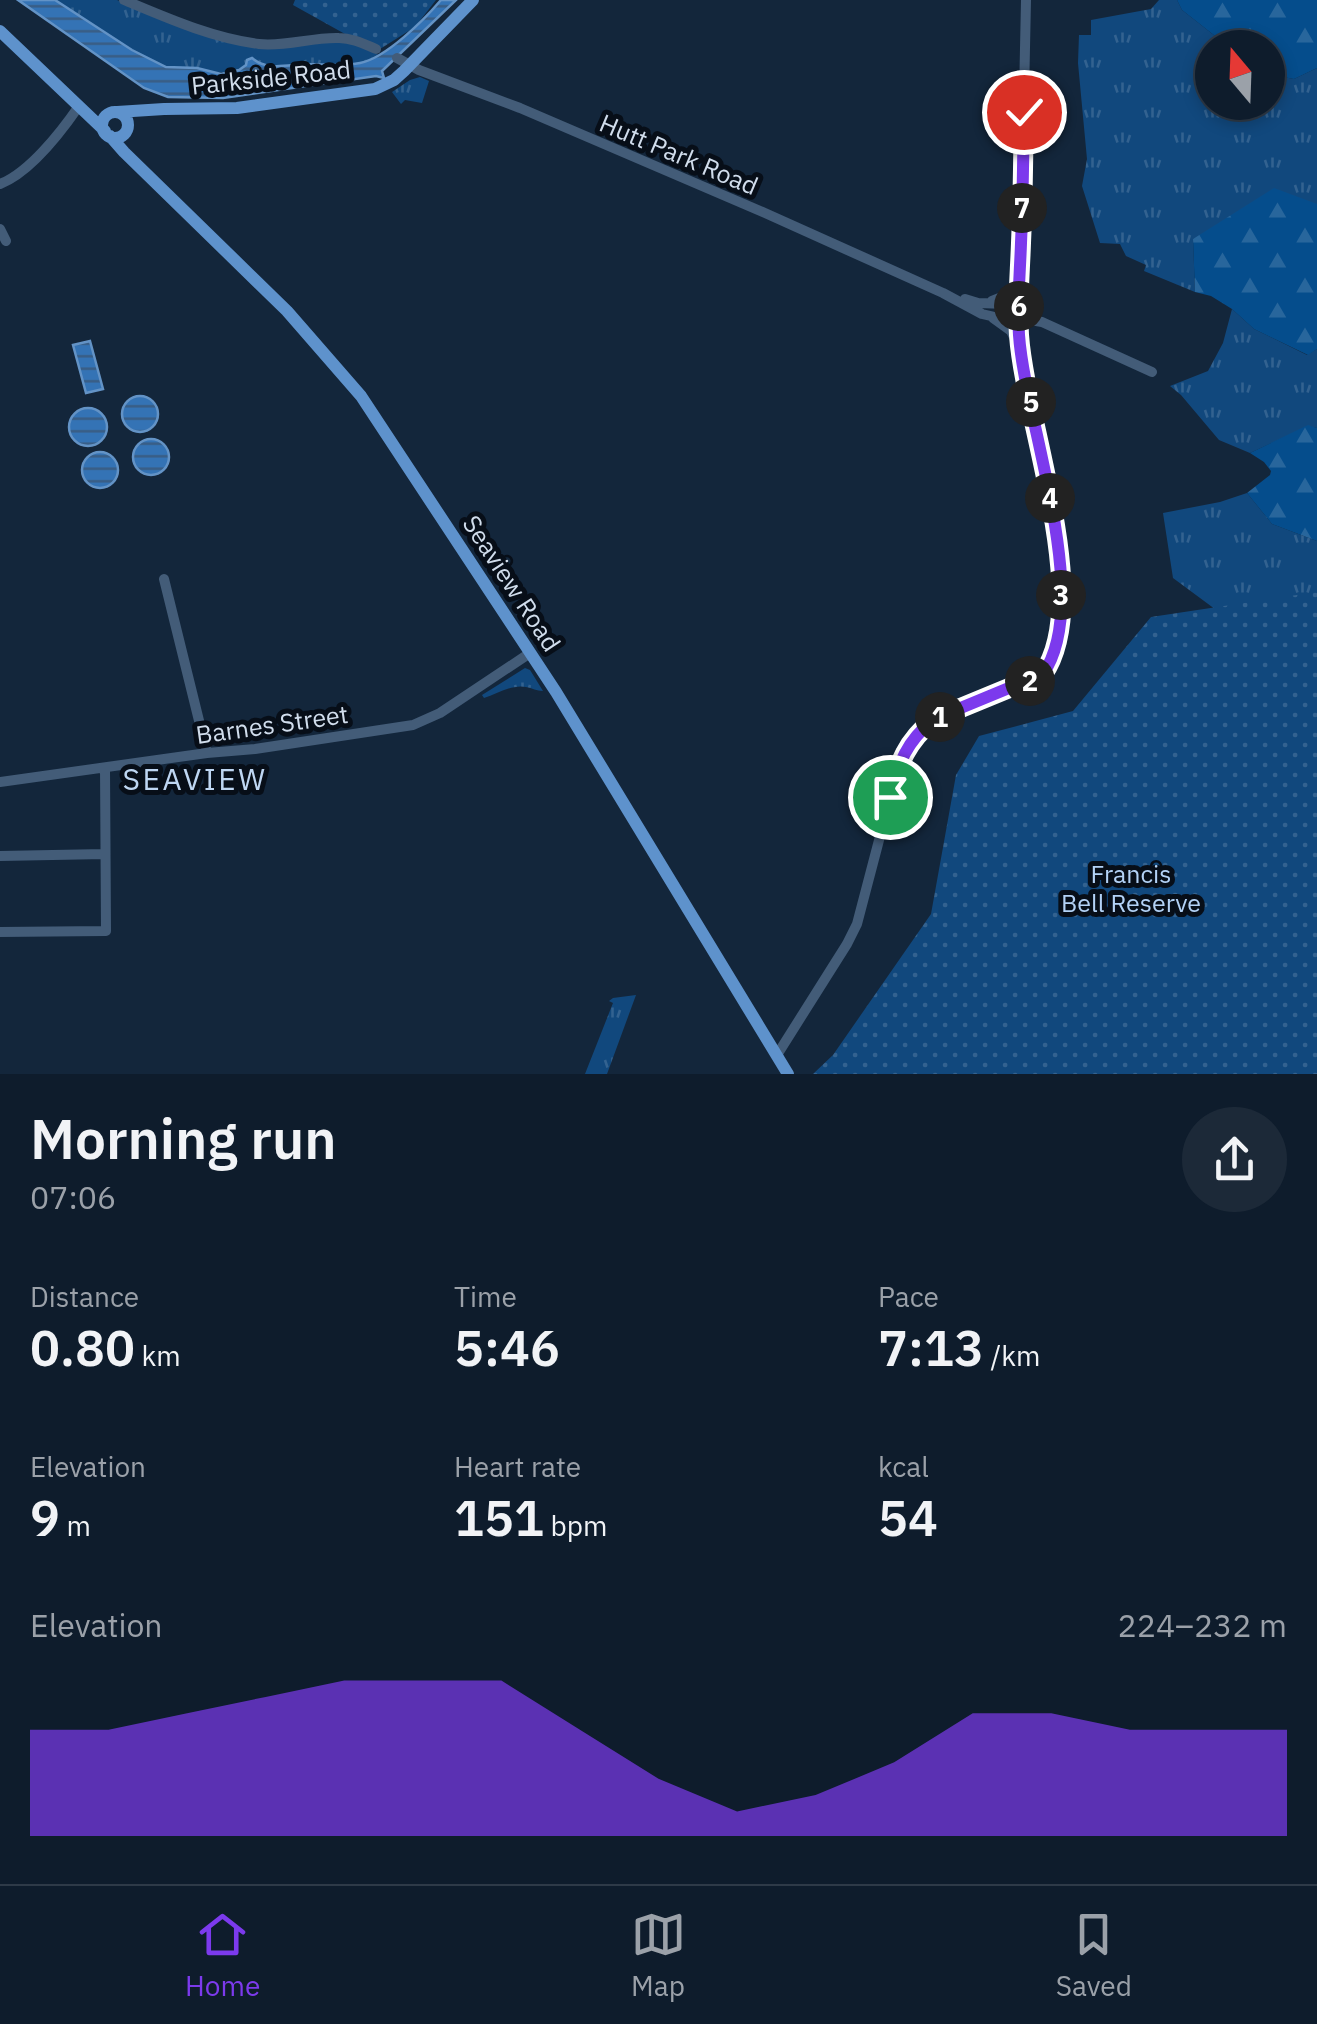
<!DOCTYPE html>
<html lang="en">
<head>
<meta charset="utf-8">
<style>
	:root { --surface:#0e1c2c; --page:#1c2938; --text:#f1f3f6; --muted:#9ba1a9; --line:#2e3a48; --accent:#7c3aed }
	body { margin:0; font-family:"IBM Plex Sans",sans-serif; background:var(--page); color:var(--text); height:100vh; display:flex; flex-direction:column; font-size:38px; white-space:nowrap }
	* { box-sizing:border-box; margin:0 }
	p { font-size:32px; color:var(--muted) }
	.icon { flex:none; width:55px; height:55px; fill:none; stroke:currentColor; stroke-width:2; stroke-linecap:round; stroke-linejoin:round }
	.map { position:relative; height:1074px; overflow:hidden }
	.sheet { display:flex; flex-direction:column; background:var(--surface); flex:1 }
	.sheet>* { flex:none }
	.needle { width:65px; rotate:341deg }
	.buttons { position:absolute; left:1195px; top:30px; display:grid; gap:20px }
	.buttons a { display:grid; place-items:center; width:90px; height:90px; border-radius:50%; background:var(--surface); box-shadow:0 5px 15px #0003,0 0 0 2px var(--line); font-size:50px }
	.pin { position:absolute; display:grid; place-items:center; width:85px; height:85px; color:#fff; margin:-42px; border:5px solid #fff; border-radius:50%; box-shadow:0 2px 10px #0007 }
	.km { position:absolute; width:50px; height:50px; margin:-25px; border-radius:50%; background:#222; color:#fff; font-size:28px; line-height:50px; text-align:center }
	.round { display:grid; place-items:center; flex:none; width:105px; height:105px; border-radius:52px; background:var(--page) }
	.summary { display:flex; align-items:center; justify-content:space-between; height:170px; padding:0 30px }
	h1 { font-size:55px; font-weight:600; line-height:75px }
	.stats { display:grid; grid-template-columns:repeat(3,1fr); gap:15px; height:170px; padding:10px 30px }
	.stats div { display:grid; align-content:center }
	.stats b { font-size:50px; font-weight:600 }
	.stats small { font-size:28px; font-weight:400 }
	.stats p { font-size:28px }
	.chart { height:280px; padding:20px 30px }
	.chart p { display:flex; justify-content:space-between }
	.chart svg { width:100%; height:180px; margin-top:10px; fill:var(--accent); opacity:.7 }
	.tab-bar { display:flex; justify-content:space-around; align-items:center; height:140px; border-top:2px solid var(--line); background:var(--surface); font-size:28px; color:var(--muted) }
	.tab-bar a { display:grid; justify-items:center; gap:5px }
	.tab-bar .on { color:var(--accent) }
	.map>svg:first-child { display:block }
	.grass { fill:url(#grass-tufts) }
	.forest { fill:url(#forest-firs) }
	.park { fill:url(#park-dots) }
	.water { fill:url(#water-rules); stroke:#6393c6; stroke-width:2.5 }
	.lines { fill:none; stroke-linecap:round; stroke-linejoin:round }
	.minor { stroke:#435c78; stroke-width:10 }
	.major { stroke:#5e92cc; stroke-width:12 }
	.route-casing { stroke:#fff; stroke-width:20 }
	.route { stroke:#7c3aed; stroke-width:12 }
	.labels { text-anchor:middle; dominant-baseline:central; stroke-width:10; stroke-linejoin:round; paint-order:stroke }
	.street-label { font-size:25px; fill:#d1ddec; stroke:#070e18 }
	.park-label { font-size:25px; fill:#b3d2f6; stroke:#070e18 }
	.quarter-label { font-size:30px; letter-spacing:2.5px; fill:#bed6f2; stroke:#070e18 }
</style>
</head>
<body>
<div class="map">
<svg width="1317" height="1074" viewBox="0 0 1317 1074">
	<defs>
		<pattern id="grass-tufts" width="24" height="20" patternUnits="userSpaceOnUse" patternTransform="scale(2.5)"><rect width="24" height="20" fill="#11487d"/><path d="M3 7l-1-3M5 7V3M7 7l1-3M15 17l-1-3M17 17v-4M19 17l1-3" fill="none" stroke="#336290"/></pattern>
		<pattern id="forest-firs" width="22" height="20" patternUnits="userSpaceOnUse" patternTransform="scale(2.5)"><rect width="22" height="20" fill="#054d8c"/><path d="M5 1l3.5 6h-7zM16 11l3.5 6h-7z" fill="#28669c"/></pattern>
		<pattern id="park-dots" width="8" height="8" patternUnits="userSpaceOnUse" patternTransform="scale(2.5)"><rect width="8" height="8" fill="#11487d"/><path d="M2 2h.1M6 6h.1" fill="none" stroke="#336290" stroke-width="1.8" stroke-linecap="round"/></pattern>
		<pattern id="water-rules" width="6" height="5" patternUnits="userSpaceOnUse" patternTransform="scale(2.5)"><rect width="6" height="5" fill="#3473b5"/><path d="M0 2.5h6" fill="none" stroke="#395d84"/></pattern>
	</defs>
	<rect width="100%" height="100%" fill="#13263b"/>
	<!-- grass -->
	<path class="grass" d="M55 0H117L194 32 254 47 334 41 351 43 378 54 366 62 341 66 308 64 270 66 259 64 251 58C238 76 221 73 202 70 189 67 175 70 163 66 124 52 89 22 55 0Z
		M1159 0H1177L1182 10 1229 47 1212 48V102H1268V74L1294 79 1317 68V204L1193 239 1195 292 1144 271 1146 265 1126 256 1120 244 1100 243 1082 186 1087 159 1078 63 1079 35H1091V20L1151 9Z
		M420 77 429 81 422 103 405 100 401 104 392 92 410 80Z
		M1232 309 1254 329 1307 355 1317 349V428L1308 426 1250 453 1219 440 1181 395 1170 386 1208 371 1223 343Z
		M1247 493 1272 524 1317 541V670L1277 655 1173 578 1163 513 1220 502Z
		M525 668 530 670 543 691C537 691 532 688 526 687 512 684 497 694 484 698L482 695Z
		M636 995 607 1074H585L613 1003 609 1001 613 998Z"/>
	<!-- forest -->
	<path class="forest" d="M1177 0H1317V68L1294 79 1268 74V48L1229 47 1182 10Z
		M1274 188 1317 204V349L1308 355 1254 329 1232 309 1211 296 1195 292 1193 239Z
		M1308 425 1317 428V541L1272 524 1247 493 1270 475 1271 471 1264 462 1250 453Z"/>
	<!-- park -->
	<path class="park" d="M295 0H436L415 27 380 49 345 34 293 5Z
		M1317 592V1074H813L833 1055 931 914 956 775 979 736 1073 711 1151 617Z"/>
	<!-- water -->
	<path class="water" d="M18 0H55L132 50 166 67 197 68 221 74 239 70 246 65 247 60 252 58C267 71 286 65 305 64 324 64 342 67 360 63 386 58 424 20 441 0H456L382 71 384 78 376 76 223 98 168 97 144 88Z
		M90 341 103 389 86 393 73 345Z
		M122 414a18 18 0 1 1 36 0a18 18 0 1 1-36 0Z
		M69 427a19 19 0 1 1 38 0a19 19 0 1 1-38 0Z
		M133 457a18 18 0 1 1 36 0a18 18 0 1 1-36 0Z
		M82 470a18 18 0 1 1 36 0a18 18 0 1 1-36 0Z"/>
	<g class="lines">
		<!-- minor -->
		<path class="minor" d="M124 0C167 18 212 38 259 44 286 47 312 37 339 38 352 38 364 44 376 49
			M397 58 419 70 520 108 765 213 943 293 982 314 995 317 1012 318 1019 315
			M0 184C29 173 61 132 79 106
			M0 229 6 241
			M965 299 978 303 1007 304 1019 315
			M992 301 1007 295 1020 282
			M993 318 1011 331 1018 345
			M1019 318 1042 322 1152 372
			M164 579 207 753
			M0 782 207 753 255 749 413 725 440 713 530 653
			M0 856 105 854
			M0 932 106 931 105 768
			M777 1055 847 944 857 924 899 764C930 697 989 709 1043 675L1049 665 1059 627 1061 578 1057 533 1019 336 1026 0"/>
		<!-- major -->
		<path class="major" d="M0 31 105 131
			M117 112 164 109 237 108 375 89 394 80 404 71 473 0
			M102 125a13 13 0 1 1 26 0a13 13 0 1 1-26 0Z
			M110 136 124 152 287 311 361 396 556 692 788 1074"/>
	</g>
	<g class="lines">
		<!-- route casing -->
		<g class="route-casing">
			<path id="route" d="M890 797C899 762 906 742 934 719L1043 674C1094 601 1025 422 1019 335 1017 305 1020 273 1021 243 1023 199 1023 156 1024 112"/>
		</g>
		<!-- route -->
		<use href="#route" class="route"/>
	</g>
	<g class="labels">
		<!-- street labels -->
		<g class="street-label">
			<text transform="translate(271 77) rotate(-6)">Parkside Road</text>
			<text transform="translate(679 154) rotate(23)">Hutt Park Road</text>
			<text transform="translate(512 583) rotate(57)">Seaview Road</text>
			<text transform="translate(272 724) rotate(-8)">Barnes Street</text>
		</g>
		<!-- park labels -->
		<g class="park-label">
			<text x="1131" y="873">Francis<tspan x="1131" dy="29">Bell Reserve</tspan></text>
		</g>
		<!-- quarter labels -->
		<g class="quarter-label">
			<text x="195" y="778">SEAVIEW</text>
		</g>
	</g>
</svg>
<div class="buttons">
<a><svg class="needle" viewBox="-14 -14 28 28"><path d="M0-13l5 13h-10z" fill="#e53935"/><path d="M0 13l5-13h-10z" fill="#9ba1a9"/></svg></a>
</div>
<div class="pin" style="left:890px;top:797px;background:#1e9e55"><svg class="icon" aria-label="arrive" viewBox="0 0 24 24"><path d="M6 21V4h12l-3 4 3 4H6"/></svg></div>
<div class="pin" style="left:1024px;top:112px;background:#d93025"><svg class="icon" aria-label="check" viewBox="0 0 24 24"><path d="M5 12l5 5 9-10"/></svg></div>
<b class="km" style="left:940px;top:717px">1</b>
<b class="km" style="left:1030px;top:681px">2</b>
<b class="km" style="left:1061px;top:595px">3</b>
<b class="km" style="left:1050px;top:498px">4</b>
<b class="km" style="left:1031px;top:402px">5</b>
<b class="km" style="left:1019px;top:306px">6</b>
<b class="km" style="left:1022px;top:208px">7</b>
</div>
<section class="sheet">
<div class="summary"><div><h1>Morning run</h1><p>07:06</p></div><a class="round"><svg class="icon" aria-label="share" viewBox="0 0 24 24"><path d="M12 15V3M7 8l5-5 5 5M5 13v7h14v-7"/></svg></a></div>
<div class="stats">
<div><p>Distance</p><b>0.80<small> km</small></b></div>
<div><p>Time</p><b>5:46</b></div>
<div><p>Pace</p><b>7:13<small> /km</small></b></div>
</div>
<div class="stats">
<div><p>Elevation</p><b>9<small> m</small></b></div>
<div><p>Heart rate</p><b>151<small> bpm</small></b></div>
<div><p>kcal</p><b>54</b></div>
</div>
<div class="chart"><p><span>Elevation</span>224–232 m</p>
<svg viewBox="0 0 160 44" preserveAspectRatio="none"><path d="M0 44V18L10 18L20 14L30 10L40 6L50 6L60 6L70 18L80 30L90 38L100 34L110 26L120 14L130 14L140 18L150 18L160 18V44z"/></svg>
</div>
</section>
<nav class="tab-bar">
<a class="on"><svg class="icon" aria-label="home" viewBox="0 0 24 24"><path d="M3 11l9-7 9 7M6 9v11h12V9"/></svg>Home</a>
<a><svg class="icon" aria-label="map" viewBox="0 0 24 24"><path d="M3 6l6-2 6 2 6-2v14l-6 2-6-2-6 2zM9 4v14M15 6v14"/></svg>Map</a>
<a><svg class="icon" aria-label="saved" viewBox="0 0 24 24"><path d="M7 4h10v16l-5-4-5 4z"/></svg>Saved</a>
</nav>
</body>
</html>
